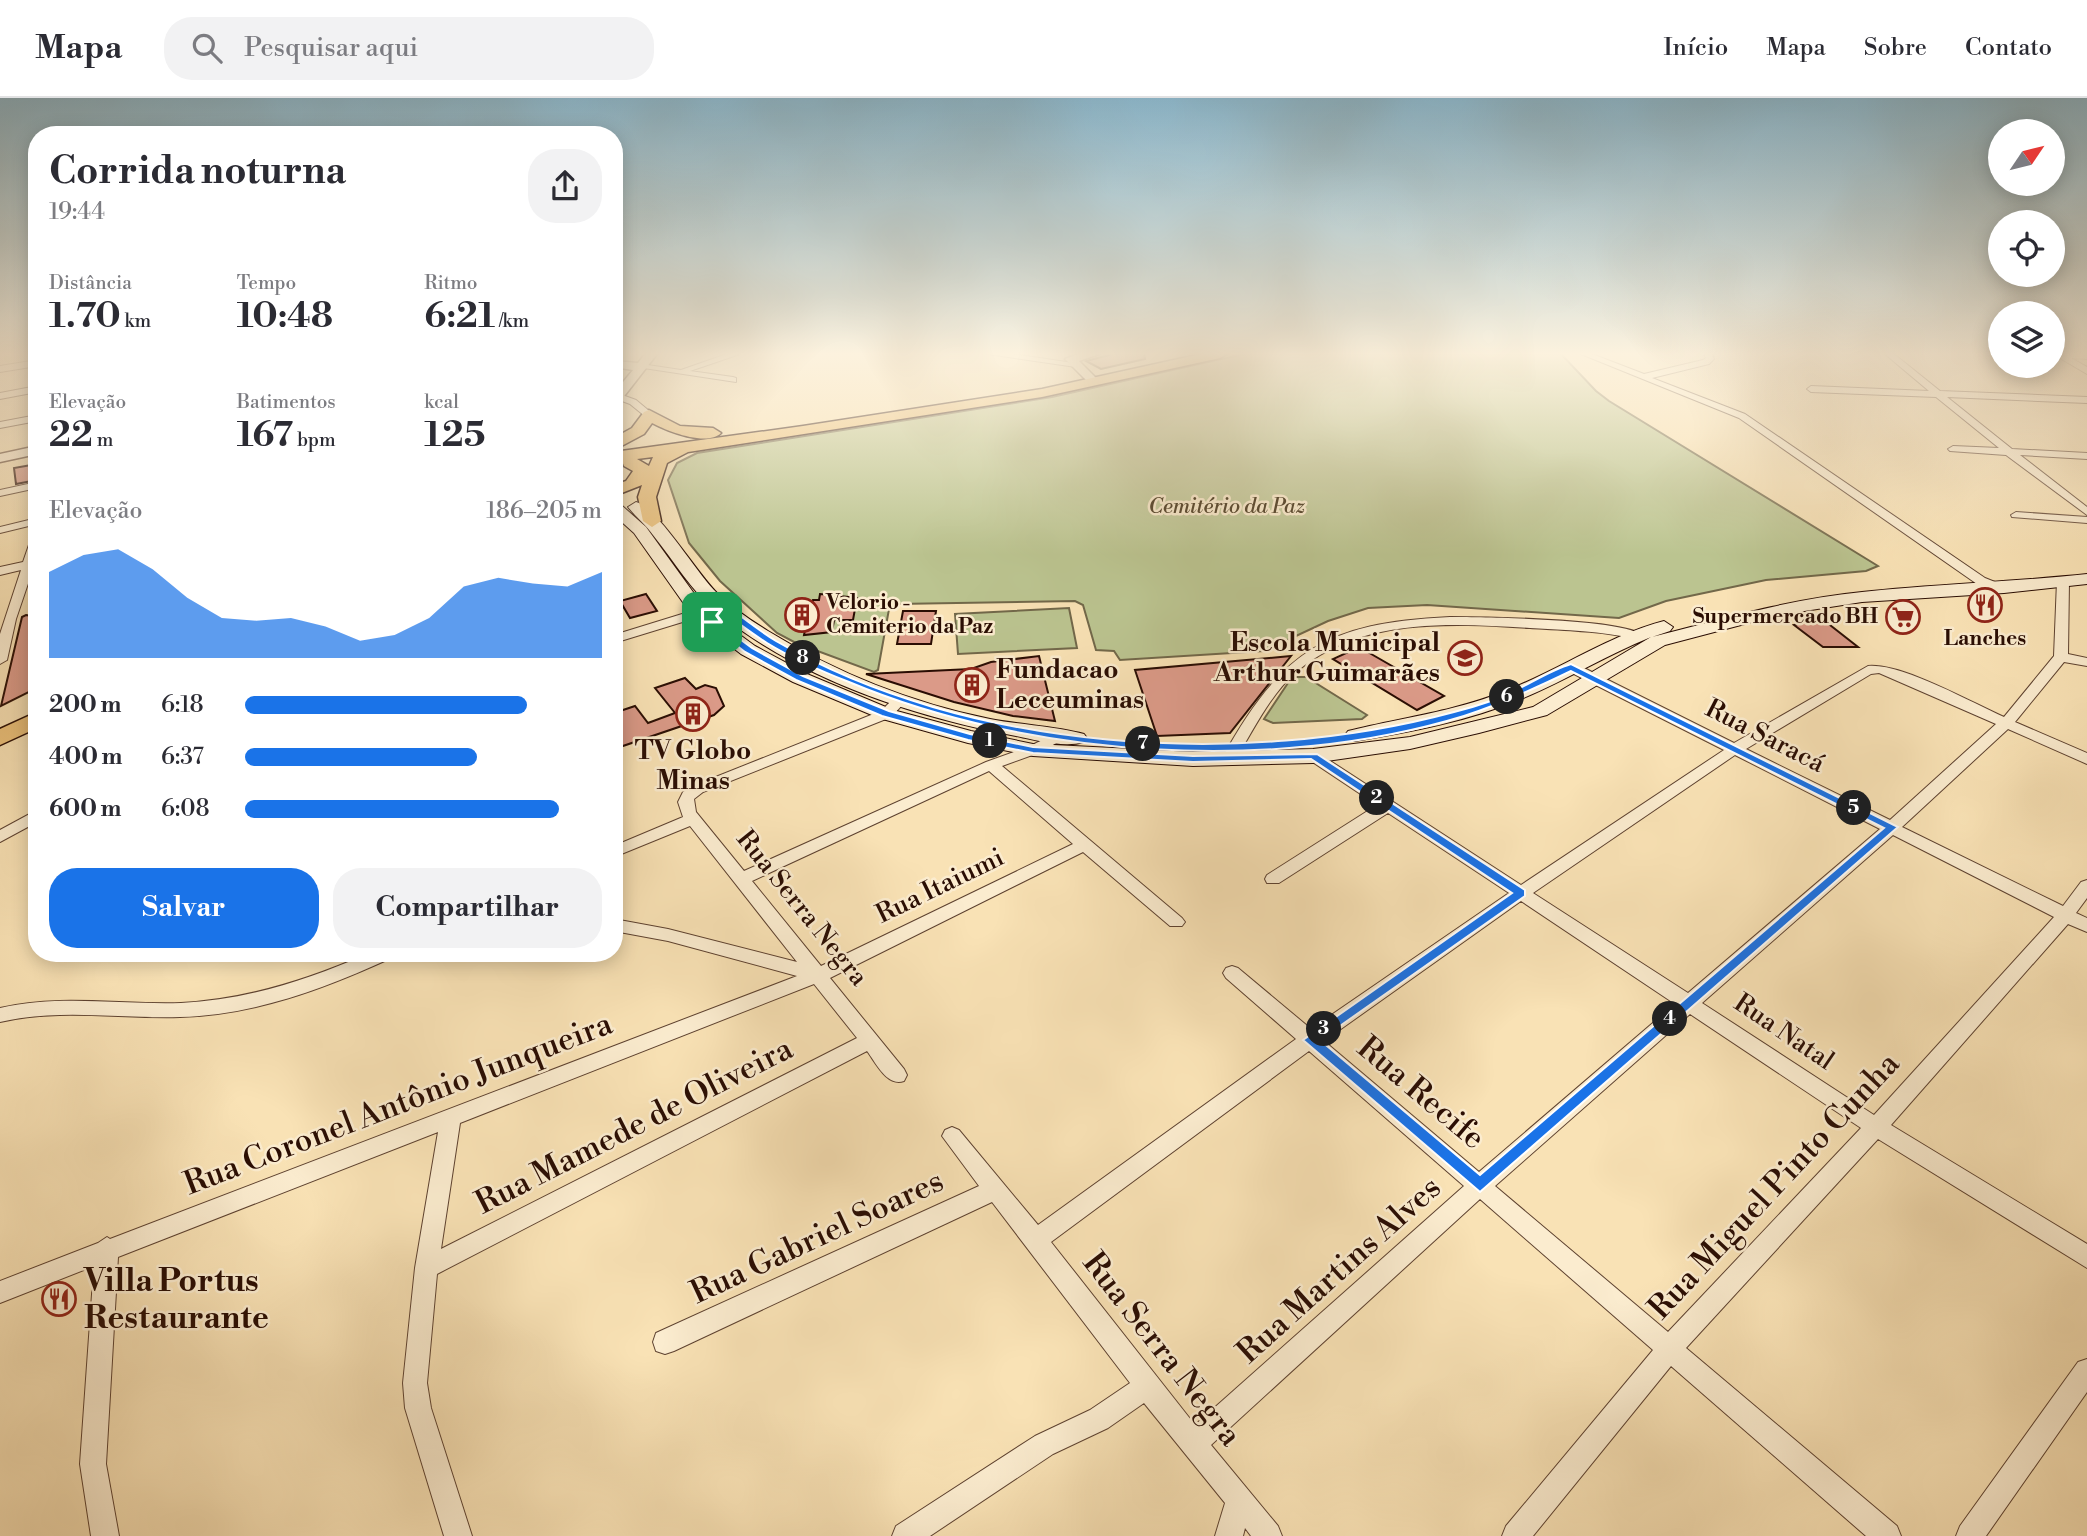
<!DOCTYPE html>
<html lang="pt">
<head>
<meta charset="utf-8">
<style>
	:root { --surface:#fff; --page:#f2f2f3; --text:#2b2b33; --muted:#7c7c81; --line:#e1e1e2; --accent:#1a73e8 }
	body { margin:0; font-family:"Libre Bodoni",serif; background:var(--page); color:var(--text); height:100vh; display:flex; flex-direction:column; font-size:26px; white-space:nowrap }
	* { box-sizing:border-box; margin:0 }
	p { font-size:23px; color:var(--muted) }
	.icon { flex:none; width:38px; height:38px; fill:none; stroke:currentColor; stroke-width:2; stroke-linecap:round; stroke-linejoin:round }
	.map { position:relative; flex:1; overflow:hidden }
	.panel { position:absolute; left:28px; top:28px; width:595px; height:836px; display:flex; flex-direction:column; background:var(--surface); border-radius:28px; box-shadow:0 4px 18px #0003 }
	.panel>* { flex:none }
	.needle { width:46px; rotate:55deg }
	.controls { position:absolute; left:1988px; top:21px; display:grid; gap:14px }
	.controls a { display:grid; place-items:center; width:77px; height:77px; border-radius:50%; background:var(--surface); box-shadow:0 4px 18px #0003; font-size:35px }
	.pin { position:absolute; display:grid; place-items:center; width:60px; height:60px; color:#fff; margin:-30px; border-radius:14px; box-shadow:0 4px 10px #0006 }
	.km { position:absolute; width:35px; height:35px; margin:-18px; border-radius:50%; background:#222; color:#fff; font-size:19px; line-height:35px; text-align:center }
	.round { display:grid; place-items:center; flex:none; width:74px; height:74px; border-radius:28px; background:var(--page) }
	.overview { display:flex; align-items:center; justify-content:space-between; height:119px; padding:0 21px }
	h1 { font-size:38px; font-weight:700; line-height:52px }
	.metrics { display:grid; grid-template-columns:repeat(3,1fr); gap:10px; height:119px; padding:7px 21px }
	.metrics div { display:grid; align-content:center }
	.metrics b { font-size:35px; font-weight:700 }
	.metrics small { font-size:19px; font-weight:400 }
	.metrics p { font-size:19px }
	.chart { height:196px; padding:14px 21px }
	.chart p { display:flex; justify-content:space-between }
	.chart svg { width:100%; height:126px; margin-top:7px; fill:var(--accent); opacity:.7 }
	.button { display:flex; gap:14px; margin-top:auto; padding:14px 21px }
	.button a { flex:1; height:80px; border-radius:28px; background:var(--accent); color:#fff; font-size:28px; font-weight:700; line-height:80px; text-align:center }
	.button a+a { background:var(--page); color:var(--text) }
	ul { padding:0 21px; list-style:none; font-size:23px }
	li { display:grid; grid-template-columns:112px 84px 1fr; align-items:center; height:52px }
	li i { height:18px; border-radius:9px; background:var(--accent) }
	header { display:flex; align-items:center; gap:42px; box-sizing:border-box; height:98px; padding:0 35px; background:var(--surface); border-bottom:2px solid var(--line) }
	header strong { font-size:33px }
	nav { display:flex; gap:38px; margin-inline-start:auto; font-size:24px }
	.search { width:490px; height:63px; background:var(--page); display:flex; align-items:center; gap:18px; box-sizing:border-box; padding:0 24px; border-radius:28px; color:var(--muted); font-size:26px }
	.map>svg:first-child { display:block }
	.green { fill:#bbc490; stroke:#72684a; stroke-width:2 }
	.building { fill:#db9a88; stroke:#2a0d03; stroke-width:2 }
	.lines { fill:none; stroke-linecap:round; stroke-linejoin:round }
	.minor-casing { stroke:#5e4230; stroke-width:2 }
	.tertiary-casing { stroke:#5e4230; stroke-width:3 }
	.secondary-casing { stroke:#2a0d03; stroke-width:2 }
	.primary-casing { stroke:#2a0d03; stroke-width:3 }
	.minor { fill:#fbeccf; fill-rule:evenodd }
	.tertiary { fill:#fbeccf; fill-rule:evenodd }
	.secondary { fill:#fbeccf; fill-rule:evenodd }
	.primary { fill:#ecc17a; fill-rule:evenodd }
	.route { fill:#1a73e8; stroke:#fff; stroke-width:2; fill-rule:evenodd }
	.labels { text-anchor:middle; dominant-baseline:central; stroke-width:5; stroke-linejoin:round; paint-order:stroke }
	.far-park-label { font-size:21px; font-style:italic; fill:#5d4d34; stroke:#fbeccf }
	.far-poi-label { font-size:21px; font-weight:bold; fill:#2a0d03; stroke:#fbeccf; text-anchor:start }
	.poi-label { font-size:26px; font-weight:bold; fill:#2a0d03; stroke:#fbeccf; text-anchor:end }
	.street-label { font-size:26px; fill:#2a0d03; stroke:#fbeccf }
	.near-street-label { font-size:32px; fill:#2a0d03; stroke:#fbeccf }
	.near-poi-label { font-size:32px; font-weight:bold; fill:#2a0d03; stroke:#fbeccf; text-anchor:start }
</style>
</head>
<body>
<header>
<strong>Mapa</strong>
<div class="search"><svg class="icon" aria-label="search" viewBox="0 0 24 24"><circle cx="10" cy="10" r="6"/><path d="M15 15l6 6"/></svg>Pesquisar aqui</div>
<nav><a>Início</a><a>Mapa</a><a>Sobre</a><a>Contato</a></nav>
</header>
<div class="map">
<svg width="2087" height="1438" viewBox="0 0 2087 1438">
	<rect width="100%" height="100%" fill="#f9e2b5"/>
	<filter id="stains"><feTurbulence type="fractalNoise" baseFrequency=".00286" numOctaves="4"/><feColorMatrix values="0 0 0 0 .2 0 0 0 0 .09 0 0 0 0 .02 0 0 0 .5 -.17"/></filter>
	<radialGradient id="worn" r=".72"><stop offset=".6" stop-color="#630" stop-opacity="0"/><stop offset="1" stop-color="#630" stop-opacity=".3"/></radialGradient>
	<!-- green -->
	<path class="green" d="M1244 256H1561L1596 293 1609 303 1878 468 1866 473 1766 482 1666 503 1619 520 1427 507 1368 510 1328 523 1264 553 1120 562 1114 553 1096 552 1083 507 1075 503 896 506 889 511 878 572 874 574 796 545 777 535 720 483 689 445 668 382 677 365 697 355 1052 299Z
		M1069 510 1077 550 958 556 955 516Z
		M1292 579H1306L1367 617 1362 621 1273 625 1264 621Z"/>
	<!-- building -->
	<path class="building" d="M1113 256H1144L1145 261 1101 271 1086 263Z
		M37 366V382L16 386 14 370Z
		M646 496 657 513 630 520 620 503Z
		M820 496 857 500 853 522H834L832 534 804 537 807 522H786L789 510 811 509 813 502H819Z
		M903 513H936L931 546H897Z
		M26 517 37 519V590L1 608 22 519Z
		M1821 520 1858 549H1823L1794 527Z
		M1359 549 1444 598 1417 612 1333 561Z
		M1039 558 1055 623 1013 618 954 604 866 576 971 571 991 564Z
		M1291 558 1230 635 1157 638 1135 572Z
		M685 580 696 591 705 587 716 590 724 608 714 617 614 651V615L635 608 648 625 675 615 655 590Z"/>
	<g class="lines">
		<!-- minor casing -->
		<g class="minor-casing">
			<path id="minor" d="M727 256H740L690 273 733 279 736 280V284L637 269 641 266 681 272Z
				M988 256H1013L1080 266 1076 269Z
				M1581 256H1592L1644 276 1703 262 1706 260 1704 256H1712L1714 261 1709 266 1652 280 1745 316 1985 480 2010 490 2004 494 1977 486 1739 320Z
				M1885 256H1894L1940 293 2087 299V305L1947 299 2012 351 2087 355V361L2020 357 2087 409V417L2006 357 1950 353 1948 351 1953 348 1999 350 1936 299 1811 294 1807 291 1811 288 1929 293Z
				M2053 256H2087V261L2071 260 2087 269V276L2058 259 2053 258Z
				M37 262V268L0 274V268Z
				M37 288V294L0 301V295Z
				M614 294 636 302 654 317 646 319 630 306 614 300Z
				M37 317V323L0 330V324Z
				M37 384V390L0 398V392Z
				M2016 414 2087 419V425L2012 419 2011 417Z
				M37 420V426L0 435V429Z
				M37 438V459L16 521 7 562 0 566V536L21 472 0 477V469L23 464 31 441Z
				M2063 479 2069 483 2068 556 2087 560V568L2064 564 2015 624 2087 655V666L2008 631 1902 729 2063 808 2081 784 2087 782V800L2076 815 2087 820V834L2068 826 1891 1027 2087 1146V1170L1878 1041 1686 1250 1897 1428 1901 1438H1866L1671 1268 1533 1438H1502L1506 1428 1653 1252 1480 1101 1211 1347 1278 1428 1282 1438H1251L1245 1430 1243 1438H1215L1225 1405 1144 1305 1108 1330 1053 1356 930 1438H892L896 1428 1035 1338 1090 1312 1130 1285 992 1104 674 1253 665 1256 656 1253 653 1244 656 1235 979 1088 942 1038 945 1032 952 1029 959 1032 1038 1127 1296 941 1226 880 1223 875 1226 870 1232 868 1238 870 1311 931 1509 795 1388 715 1279 785H1267L1265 781 1267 777 1377 707 1308 661 1306 658 1308 655H1318L1521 787 1724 652 1566 572V566H1576L1734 645 1868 568C1902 565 1970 604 2004 619L2054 558 2057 483ZM1879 575 1996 626 1890 722 1746 651 1871 576ZM1735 657 1880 731 1688 895 1533 795ZM1893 737 2054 819 1874 1017 1702 905ZM1521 803 1675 906 1479 1074 1324 943ZM1690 916 1861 1030 1668 1234 1495 1088ZM1309 953 1464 1088 1195 1327 1051 1144Z
				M721 504 725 505V511L614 545V537Z
				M1450 519C1483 519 1623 521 1642 537L1636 541C1601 533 1566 532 1530 530 1451 525 1361 519 1296 574 1268 599 1253 634 1233 665H1223L1221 662C1281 553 1325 525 1450 519Z
				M900 598 907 602 891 619 703 694 694 701 696 714 744 773 986 664 1028 649 1057 635 1062 636 1064 639 1062 642 1038 655 1002 668 1182 820 1185 824 1182 828H1170L1083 754 830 880 904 971 907 977 904 983C887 989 876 965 867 953L437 1176 427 1285 431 1310 472 1438H444L405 1310 403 1285 415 1170 438 1034 118 1159 106 1366 119 1438H91L80 1366 94 1168 0 1205V1183L98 1145 107 1139 110 1141 797 878 668 843 614 833V821L668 831 797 864 690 728 614 759V748L683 719 678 704 683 694 693 688 881 613 895 599ZM989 673 1073 746 821 868 752 783ZM814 886 857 940 441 1151 460 1025Z
				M37 712V724L0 744V732Z
				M367 856H392L389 861C323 891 254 917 180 919 120 921 60 910 0 924V910C60 896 121 907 181 905 246 902 308 882 367 856Z
				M2087 1261V1294L1986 1438H1956L1960 1428 2078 1264Z"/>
		</g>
		<!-- tertiary casing -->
		<g class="tertiary-casing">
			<path id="tertiary" d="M645 256H657L618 306 614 307V295L633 272 614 269V263L638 265Z
				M1078 256H1099L1079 263 1098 282V286H1090L1065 261Z
				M37 348V356L0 364V356Z"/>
		</g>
		<!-- secondary casing -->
		<g class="secondary-casing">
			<path id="secondary" d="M614 404 620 406 646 429 706 512 755 548 807 576 893 612 971 633 1033 646 1193 654 1313 651 1410 639 1533 609 1651 539C1606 557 1565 583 1521 601 1468 623 1411 634 1355 643L1348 641 1345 637 1348 633C1400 620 1452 614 1503 594 1558 573 1607 538 1664 523L1673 529 1670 533 1652 539C1722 521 1791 501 1862 494 1937 486 2012 484 2087 476V486L2004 495 1862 504 1779 517 1665 547 1547 617 1479 635 1410 651 1313 665 1193 668 1033 658 968 645 879 620 793 584 741 556 694 520 634 435 614 417Z
				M636 404C658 410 697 476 717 495 731 509 750 522 768 533 835 574 912 605 990 621 1021 627 1054 628 1084 636L1087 640 1084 644C1064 650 1036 642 1016 638 911 618 802 582 718 515 691 493 674 463 653 437 646 427 636 419 628 409Z"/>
		</g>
		<!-- primary casing -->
		<g class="primary-casing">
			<path id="primary" d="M1201 256H1227L1220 260 1042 299 688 354 667 365 656 399 661 423 652 429 643 423 638 399 642 387 614 398V387L626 383 633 373 624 368 622 363 614 364V354L803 328 1042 291ZM653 359 649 368 637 361Z
				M649 312 680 328 713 330 721 335C707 349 667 333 652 325L644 336 614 352V340L632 330 644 314Z
				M37 614V630L0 647V631Z"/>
		</g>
		<!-- minor -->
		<use href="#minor" class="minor"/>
		<!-- tertiary -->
		<use href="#tertiary" class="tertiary"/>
		<!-- secondary -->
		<use href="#secondary" class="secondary"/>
		<!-- primary -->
		<use href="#primary" class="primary"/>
	</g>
	<!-- sky -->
	<linearGradient id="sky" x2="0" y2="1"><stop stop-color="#8bb8ce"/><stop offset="0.56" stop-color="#fcf2de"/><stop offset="1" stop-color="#fcf2de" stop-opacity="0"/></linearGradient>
	<rect width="2087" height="457" fill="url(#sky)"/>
	<!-- route -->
	<path class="route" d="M717 506H724C741 518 758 532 776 543 967 654 1243 671 1454 614 1474 609 1496 602 1514 593 1533 584 1551 572 1571 566L1898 729 1480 1094 1303 942 1512 795 1311 661 1193 664 1033 655 968 642 882 618 796 582 745 554 696 516ZM720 512C736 523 751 535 767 545 793 561 821 573 849 584 1030 660 1275 676 1464 618 1501 606 1536 590 1571 573L1884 730 1480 1077 1320 942 1525 798V792L1317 656 1193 658 1033 649 970 636 889 613 803 578 752 550 707 517Z"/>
	<!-- icons -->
	<defs>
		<g id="restaurant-ring" transform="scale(1.75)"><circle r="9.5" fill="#fbeccf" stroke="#8f2418" stroke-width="1.5"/><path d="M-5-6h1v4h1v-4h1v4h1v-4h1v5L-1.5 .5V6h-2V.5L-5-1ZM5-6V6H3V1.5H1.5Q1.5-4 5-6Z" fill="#8f2418"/></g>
		<g id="building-ring" transform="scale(1.75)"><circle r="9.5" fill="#fbeccf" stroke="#8f2418" stroke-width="1.5"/><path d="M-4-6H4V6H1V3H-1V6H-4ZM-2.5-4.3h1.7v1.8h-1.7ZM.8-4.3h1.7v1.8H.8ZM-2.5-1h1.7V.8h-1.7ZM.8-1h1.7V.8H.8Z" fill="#8f2418"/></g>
		<g id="supermarket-ring" transform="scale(1.75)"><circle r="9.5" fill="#fbeccf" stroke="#8f2418" stroke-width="1.5"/><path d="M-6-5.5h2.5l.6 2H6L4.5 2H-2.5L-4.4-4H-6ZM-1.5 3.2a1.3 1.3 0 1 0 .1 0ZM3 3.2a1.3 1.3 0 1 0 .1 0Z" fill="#8f2418"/></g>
		<g id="school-ring" transform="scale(1.75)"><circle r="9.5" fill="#fbeccf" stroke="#8f2418" stroke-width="1.5"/><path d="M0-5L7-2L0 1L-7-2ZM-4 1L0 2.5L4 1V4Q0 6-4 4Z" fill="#8f2418"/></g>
	</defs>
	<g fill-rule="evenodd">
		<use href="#restaurant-ring" x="1985" y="507"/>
		<use href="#building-ring" x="802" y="517"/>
		<use href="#supermarket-ring" x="1903" y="519"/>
		<use href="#school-ring" x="1465" y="560"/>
		<use href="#building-ring" x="972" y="587"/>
		<use href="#building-ring" x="693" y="616"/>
		<use href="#restaurant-ring" x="59" y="1201"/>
	</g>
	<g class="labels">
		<!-- far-park labels -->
		<g class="far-park-label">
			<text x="1227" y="409">Cemitério da Paz</text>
		</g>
		<!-- far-poi labels -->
		<g class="far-poi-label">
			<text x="826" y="505">Velorio -<tspan x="826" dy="24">Cemiterio da Paz</tspan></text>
			<text x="1878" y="519" text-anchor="end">Supermercado BH</text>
			<text x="1985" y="541" text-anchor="middle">Lanches</text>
		</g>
		<!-- poi labels -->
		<g class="poi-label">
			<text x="1440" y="545">Escola Municipal<tspan x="1440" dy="30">Arthur Guimarães</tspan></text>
			<text x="996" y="572" text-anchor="start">Fundacao<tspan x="996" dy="30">Leceuminas</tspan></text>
			<text x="693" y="653" text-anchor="middle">TV Globo<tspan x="693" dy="30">Minas</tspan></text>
		</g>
		<!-- street labels -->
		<g class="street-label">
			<text transform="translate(1765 638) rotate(27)">Rua Saracá</text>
			<text transform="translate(940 788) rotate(-26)">Rua Itaiumi</text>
			<text transform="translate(802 810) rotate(51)">Rua Serra Negra</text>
			<text transform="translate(1784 934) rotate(34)">Rua Natal</text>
		</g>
		<!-- near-street labels -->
		<g class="near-street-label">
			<text transform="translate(1421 995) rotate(40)">Rua Recife</text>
			<text transform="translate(398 1006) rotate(-21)">Rua Coronel Antônio Junqueira</text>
			<text transform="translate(634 1028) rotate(-27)">Rua Mamede de Oliveira</text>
			<text transform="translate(1774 1088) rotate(-47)">Rua Miguel Pinto Cunha</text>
			<text transform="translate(817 1139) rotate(-25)">Rua Gabriel Soares</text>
			<text transform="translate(1339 1172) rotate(-42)">Rua Martins Alves</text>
			<text transform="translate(1162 1251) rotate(52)">Rua Serra Negra</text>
		</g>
		<!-- near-poi labels -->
		<g class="near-poi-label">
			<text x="84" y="1183">Villa Portus<tspan x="84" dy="37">Restaurante</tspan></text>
		</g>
	</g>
	<rect width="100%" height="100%" filter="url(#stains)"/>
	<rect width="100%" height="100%" fill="url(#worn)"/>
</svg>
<div class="controls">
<a><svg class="needle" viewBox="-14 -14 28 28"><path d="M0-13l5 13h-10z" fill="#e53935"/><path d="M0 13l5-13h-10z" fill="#7c7c81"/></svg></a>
<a><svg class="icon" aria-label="locate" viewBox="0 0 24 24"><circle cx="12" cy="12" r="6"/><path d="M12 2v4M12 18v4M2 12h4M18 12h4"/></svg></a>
<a><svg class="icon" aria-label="layers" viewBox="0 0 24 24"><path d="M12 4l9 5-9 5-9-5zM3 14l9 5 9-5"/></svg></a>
</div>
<div class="pin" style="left:712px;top:524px;background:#1e9e55"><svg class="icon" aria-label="arrive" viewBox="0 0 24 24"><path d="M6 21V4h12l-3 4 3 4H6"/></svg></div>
<b class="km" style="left:990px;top:643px">1</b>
<b class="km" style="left:1377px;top:700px">2</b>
<b class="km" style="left:1324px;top:931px">3</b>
<b class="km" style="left:1670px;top:921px">4</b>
<b class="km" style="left:1854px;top:710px">5</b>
<b class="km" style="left:1507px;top:599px">6</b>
<b class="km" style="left:1143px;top:646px">7</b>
<b class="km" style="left:803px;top:560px">8</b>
<section class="panel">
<div class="overview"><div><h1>Corrida noturna</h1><p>19:44</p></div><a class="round"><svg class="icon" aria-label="share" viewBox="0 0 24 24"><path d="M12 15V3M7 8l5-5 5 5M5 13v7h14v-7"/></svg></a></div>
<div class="metrics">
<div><p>Distância</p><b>1.70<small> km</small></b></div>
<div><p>Tempo</p><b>10:48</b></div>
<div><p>Ritmo</p><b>6:21<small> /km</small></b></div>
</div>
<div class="metrics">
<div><p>Elevação</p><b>22<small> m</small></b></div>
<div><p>Batimentos</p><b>167<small> bpm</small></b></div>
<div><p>kcal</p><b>125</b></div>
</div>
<div class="chart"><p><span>Elevação</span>186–205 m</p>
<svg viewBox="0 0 160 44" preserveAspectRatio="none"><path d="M0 44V14L10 8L20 6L30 13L40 23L50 30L60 31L70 30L80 33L90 38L100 36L110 30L120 19L130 16L140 18L150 19L160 14V44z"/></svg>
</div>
<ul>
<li><b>200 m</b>6:18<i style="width:79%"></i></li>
<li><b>400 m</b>6:37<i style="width:65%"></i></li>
<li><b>600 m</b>6:08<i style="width:88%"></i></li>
</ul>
<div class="button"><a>Salvar</a><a>Compartilhar</a></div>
</section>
</div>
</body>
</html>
